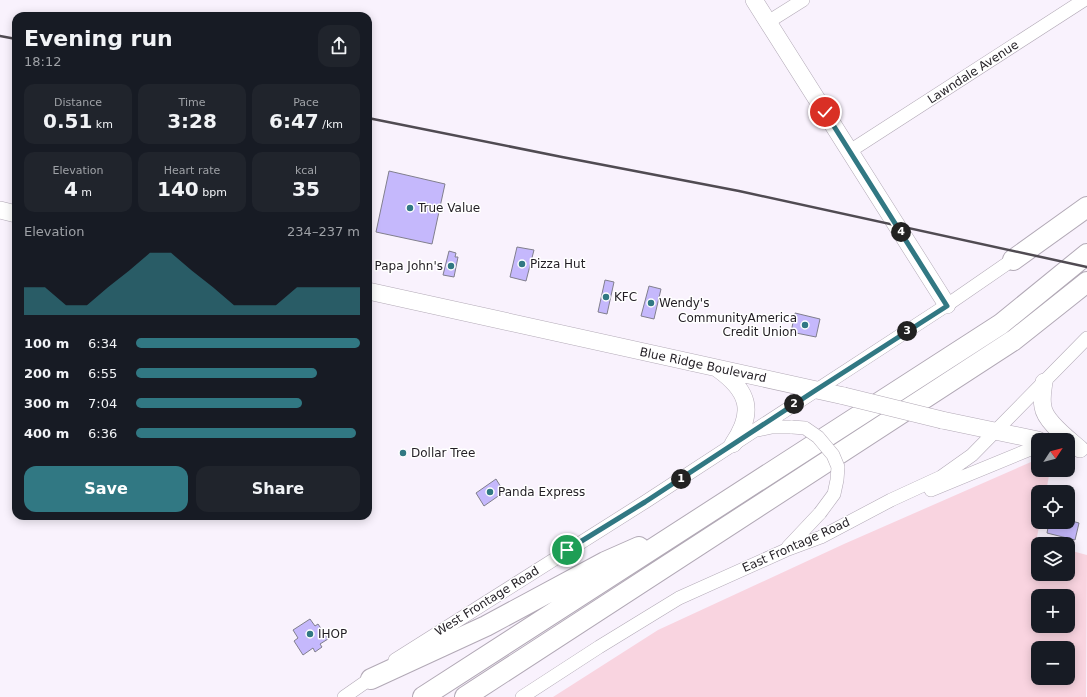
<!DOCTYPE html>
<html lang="en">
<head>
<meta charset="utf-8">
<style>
	:root { --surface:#171b24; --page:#20242c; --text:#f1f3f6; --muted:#9ea1a6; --accent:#317883 }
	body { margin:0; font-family:"DejaVu Sans",sans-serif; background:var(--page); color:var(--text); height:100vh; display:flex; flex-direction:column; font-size:15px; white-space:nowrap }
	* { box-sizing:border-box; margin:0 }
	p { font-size:13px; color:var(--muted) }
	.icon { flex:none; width:22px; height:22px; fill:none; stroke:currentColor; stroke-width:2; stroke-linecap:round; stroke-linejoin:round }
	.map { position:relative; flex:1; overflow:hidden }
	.side { position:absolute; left:12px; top:12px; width:360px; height:508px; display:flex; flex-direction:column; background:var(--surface); border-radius:12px; box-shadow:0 2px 10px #0003 }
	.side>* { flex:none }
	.needle { width:26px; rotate:54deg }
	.tools { position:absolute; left:1031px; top:433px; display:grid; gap:8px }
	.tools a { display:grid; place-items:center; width:44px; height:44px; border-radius:8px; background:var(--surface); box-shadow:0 2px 10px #0003; font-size:20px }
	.pin { position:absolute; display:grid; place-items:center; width:34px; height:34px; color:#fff; margin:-17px; border:2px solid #fff; border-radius:50%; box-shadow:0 1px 4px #0007 }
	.km { position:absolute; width:20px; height:20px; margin:-10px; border-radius:50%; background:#222; color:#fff; font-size:11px; line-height:20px; text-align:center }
	.round { display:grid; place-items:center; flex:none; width:42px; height:42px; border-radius:12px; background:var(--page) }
	.head { display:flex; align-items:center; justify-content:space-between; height:68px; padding:0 12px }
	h1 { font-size:22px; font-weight:700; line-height:30px }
	.figures { display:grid; grid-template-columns:repeat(3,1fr); gap:6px; height:68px; padding:4px 12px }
	.figures div { display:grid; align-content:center; border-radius:10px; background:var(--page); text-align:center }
	.figures b { font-size:20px; font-weight:700 }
	.figures small { font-size:11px; font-weight:400 }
	.figures p { font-size:11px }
	.chart { height:112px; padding:8px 12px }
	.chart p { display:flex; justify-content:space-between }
	.chart svg { width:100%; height:72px; margin-top:4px; fill:var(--accent); opacity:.7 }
	.action { display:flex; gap:8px; margin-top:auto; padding:8px 12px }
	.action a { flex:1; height:46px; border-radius:12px; background:var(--accent); color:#fff; font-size:16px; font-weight:700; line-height:46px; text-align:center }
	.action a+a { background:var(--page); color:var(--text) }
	ul { padding:0 12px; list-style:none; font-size:13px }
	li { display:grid; grid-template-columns:64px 48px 1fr; align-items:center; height:30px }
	li i { height:10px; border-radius:5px; background:var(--accent) }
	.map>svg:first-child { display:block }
	.green { fill:#f9d4e0; fill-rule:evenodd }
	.building { fill:#c5b8fc; stroke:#817f8d }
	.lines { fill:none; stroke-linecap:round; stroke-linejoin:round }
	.minor-casing { stroke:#b2a9b6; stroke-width:14 }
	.major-casing { stroke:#b2a9b6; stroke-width:18 }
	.highway-casing { stroke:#b2a9b6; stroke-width:22 }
	.minor { stroke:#fff; stroke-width:13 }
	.major { stroke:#fff; stroke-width:17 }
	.highway { stroke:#fff; stroke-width:20 }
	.rail { stroke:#504b52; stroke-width:2.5 }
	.minor-bridge-casing { stroke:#b2a9b6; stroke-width:14; stroke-linecap:butt }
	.major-bridge-casing { stroke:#b2a9b6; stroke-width:18; stroke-linecap:butt }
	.minor-bridge { stroke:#fff; stroke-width:13 }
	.major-bridge { stroke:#fff; stroke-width:17 }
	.route-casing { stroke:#fff; stroke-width:8 }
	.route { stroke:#317883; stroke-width:5 }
	.poi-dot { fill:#317883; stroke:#fff; stroke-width:1.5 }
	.labels { text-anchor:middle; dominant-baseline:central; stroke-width:3; stroke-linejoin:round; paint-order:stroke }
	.street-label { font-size:12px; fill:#221e24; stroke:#fff }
	.poi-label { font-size:12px; fill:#221e24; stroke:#fff; text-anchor:start }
</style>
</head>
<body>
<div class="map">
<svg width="1087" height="697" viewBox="0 0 1087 697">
	<rect width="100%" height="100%" fill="#f9f2fd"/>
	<!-- green -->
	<path class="green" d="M1038 461V470H1050L1046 492H1038V522H1040L1036 542 1043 544H1038V574H1068V550L1087 555 1086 697H553L658 630 844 544 1031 462ZM1038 596H1068V626H1038ZM1038 648H1068V678H1038Z"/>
	<!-- building -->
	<path class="building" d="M389 171 445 184 432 244 376 232Z
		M517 247 534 250 526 281 510 277Z
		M449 251 456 253 455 257H458L454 277 443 275Z
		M605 280 614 282 607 314 598 312Z
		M649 286 661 289 654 319 641 316Z
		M795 313 820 319 816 337 791 332Z
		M496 479 504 492 484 506 476 493Z
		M1068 520 1079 523 1075 540 1047 533 1049 522H1068Z
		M310 619 315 626 318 624 328 639 320 644 322 647 315 652 313 648 303 655 294 641 298 638 293 630Z"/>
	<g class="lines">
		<!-- minor casing -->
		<g class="minor-casing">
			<path id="minor" d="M768 22 803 0
				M850 151 1084 0
				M758 430 772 427H792
				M931 490 1038 446
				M788 547 820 513
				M395 660 645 502 947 305 1018 256
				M344 697 377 674
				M522 697 599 647 679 598 786 550 821 537 891 500 941 477 972 455 1087 338"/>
		</g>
		<!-- major casing -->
		<g class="major-casing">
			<path id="major" d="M754 0 947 305
				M0 210 16 214
				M368 291 844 396
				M718 369C749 391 755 412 733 444
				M1044 382C1043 390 1041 398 1043 407 1045 422 1069 439 1080 449
				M942 420 1038 440"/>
		</g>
		<!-- highway casing -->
		<g class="highway-casing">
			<path id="highway" d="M1013 260 1087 207
				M371 679 486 626 605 562 639 547
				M423 697 1001 324 1087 254
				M465 697 1014 340 1087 282"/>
		</g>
		<!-- minor -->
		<use href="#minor" class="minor"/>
		<!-- major -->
		<use href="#major" class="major"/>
		<!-- highway -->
		<use href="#highway" class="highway"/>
		<!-- rail -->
		<path class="rail" d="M0 36 16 39
			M368 118 562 157 739 191 1087 267"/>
		<!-- minor-bridge casing -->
		<g class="minor-bridge-casing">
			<path id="minor-bridge" d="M792 427 805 428 818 437 833 455 838 467 837 480 834 494 820 513"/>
		</g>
		<!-- major-bridge casing -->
		<g class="major-bridge-casing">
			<path id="major-bridge" d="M844 396 942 420"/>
		</g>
		<!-- minor-bridge -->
		<use href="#minor-bridge" class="minor-bridge"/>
		<!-- major-bridge -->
		<use href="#major-bridge" class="major-bridge"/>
	</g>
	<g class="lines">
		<!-- route casing -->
		<g class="route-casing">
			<path id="route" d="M567 550 645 502 816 390 947 306 825 112"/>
		</g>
		<!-- route -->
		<use href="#route" class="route"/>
	</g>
	<!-- markers -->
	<g class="poi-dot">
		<circle cx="410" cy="208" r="4"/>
		<circle cx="522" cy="264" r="4"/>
		<circle cx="451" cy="266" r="4"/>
		<circle cx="606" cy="297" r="4"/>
		<circle cx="651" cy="303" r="4"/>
		<circle cx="805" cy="325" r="4"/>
		<circle cx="403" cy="453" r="4"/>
		<circle cx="490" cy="492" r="4"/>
		<circle cx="310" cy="634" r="4"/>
	</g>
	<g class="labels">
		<!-- street labels -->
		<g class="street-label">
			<text transform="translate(973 72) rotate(-33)">Lawndale Avenue</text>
			<text transform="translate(703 365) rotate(12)">Blue Ridge Boulevard</text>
			<text transform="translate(796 545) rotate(-24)">East Frontage Road</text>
			<text transform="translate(487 601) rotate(-32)">West Frontage Road</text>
		</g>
		<!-- poi labels -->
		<g class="poi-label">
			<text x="418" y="208">True Value</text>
			<text x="530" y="264">Pizza Hut</text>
			<text x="443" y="266" text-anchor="end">Papa John's</text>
			<text x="614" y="297">KFC</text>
			<text x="659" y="303">Wendy's</text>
			<text x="797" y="318" text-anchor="end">CommunityAmerica<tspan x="797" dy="14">Credit Union</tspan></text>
			<text x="411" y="453">Dollar Tree</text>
			<text x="498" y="492">Panda Express</text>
			<text x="318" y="634">IHOP</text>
		</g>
	</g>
</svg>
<div class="tools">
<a><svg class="needle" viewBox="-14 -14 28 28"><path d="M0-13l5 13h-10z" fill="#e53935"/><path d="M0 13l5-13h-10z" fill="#9ea1a6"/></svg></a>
<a><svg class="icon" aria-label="locate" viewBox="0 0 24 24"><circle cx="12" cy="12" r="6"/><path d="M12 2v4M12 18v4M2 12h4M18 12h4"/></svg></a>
<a><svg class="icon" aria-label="layers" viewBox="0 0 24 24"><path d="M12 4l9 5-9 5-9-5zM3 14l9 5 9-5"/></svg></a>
<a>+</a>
<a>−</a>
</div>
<div class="pin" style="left:567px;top:550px;background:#1e9e55"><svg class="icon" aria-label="arrive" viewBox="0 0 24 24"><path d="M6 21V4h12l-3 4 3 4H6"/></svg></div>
<div class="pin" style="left:825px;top:112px;background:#d93025"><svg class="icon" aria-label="check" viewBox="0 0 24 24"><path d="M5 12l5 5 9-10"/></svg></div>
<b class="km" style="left:681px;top:479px">1</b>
<b class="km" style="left:794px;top:404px">2</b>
<b class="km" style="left:907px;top:331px">3</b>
<b class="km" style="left:901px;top:232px">4</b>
<section class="side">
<div class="head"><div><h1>Evening run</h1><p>18:12</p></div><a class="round"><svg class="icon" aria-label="share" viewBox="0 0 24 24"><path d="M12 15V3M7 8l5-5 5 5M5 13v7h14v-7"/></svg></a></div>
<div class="figures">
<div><p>Distance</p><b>0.51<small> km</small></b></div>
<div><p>Time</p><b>3:28</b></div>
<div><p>Pace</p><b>6:47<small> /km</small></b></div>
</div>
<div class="figures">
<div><p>Elevation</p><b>4<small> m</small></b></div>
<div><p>Heart rate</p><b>140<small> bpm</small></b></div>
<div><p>kcal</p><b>35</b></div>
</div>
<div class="chart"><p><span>Elevation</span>234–237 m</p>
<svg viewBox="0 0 160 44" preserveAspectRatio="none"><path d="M0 44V27L10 27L20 38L30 38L40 27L50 17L60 6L70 6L80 17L90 27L100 38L110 38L120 38L130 27L140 27L150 27L160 27V44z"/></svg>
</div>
<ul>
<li><b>100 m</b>6:34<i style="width:100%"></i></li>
<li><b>200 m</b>6:55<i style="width:81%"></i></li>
<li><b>300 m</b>7:04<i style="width:74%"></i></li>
<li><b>400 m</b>6:36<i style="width:98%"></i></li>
</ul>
<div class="action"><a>Save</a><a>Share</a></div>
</section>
</div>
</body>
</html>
